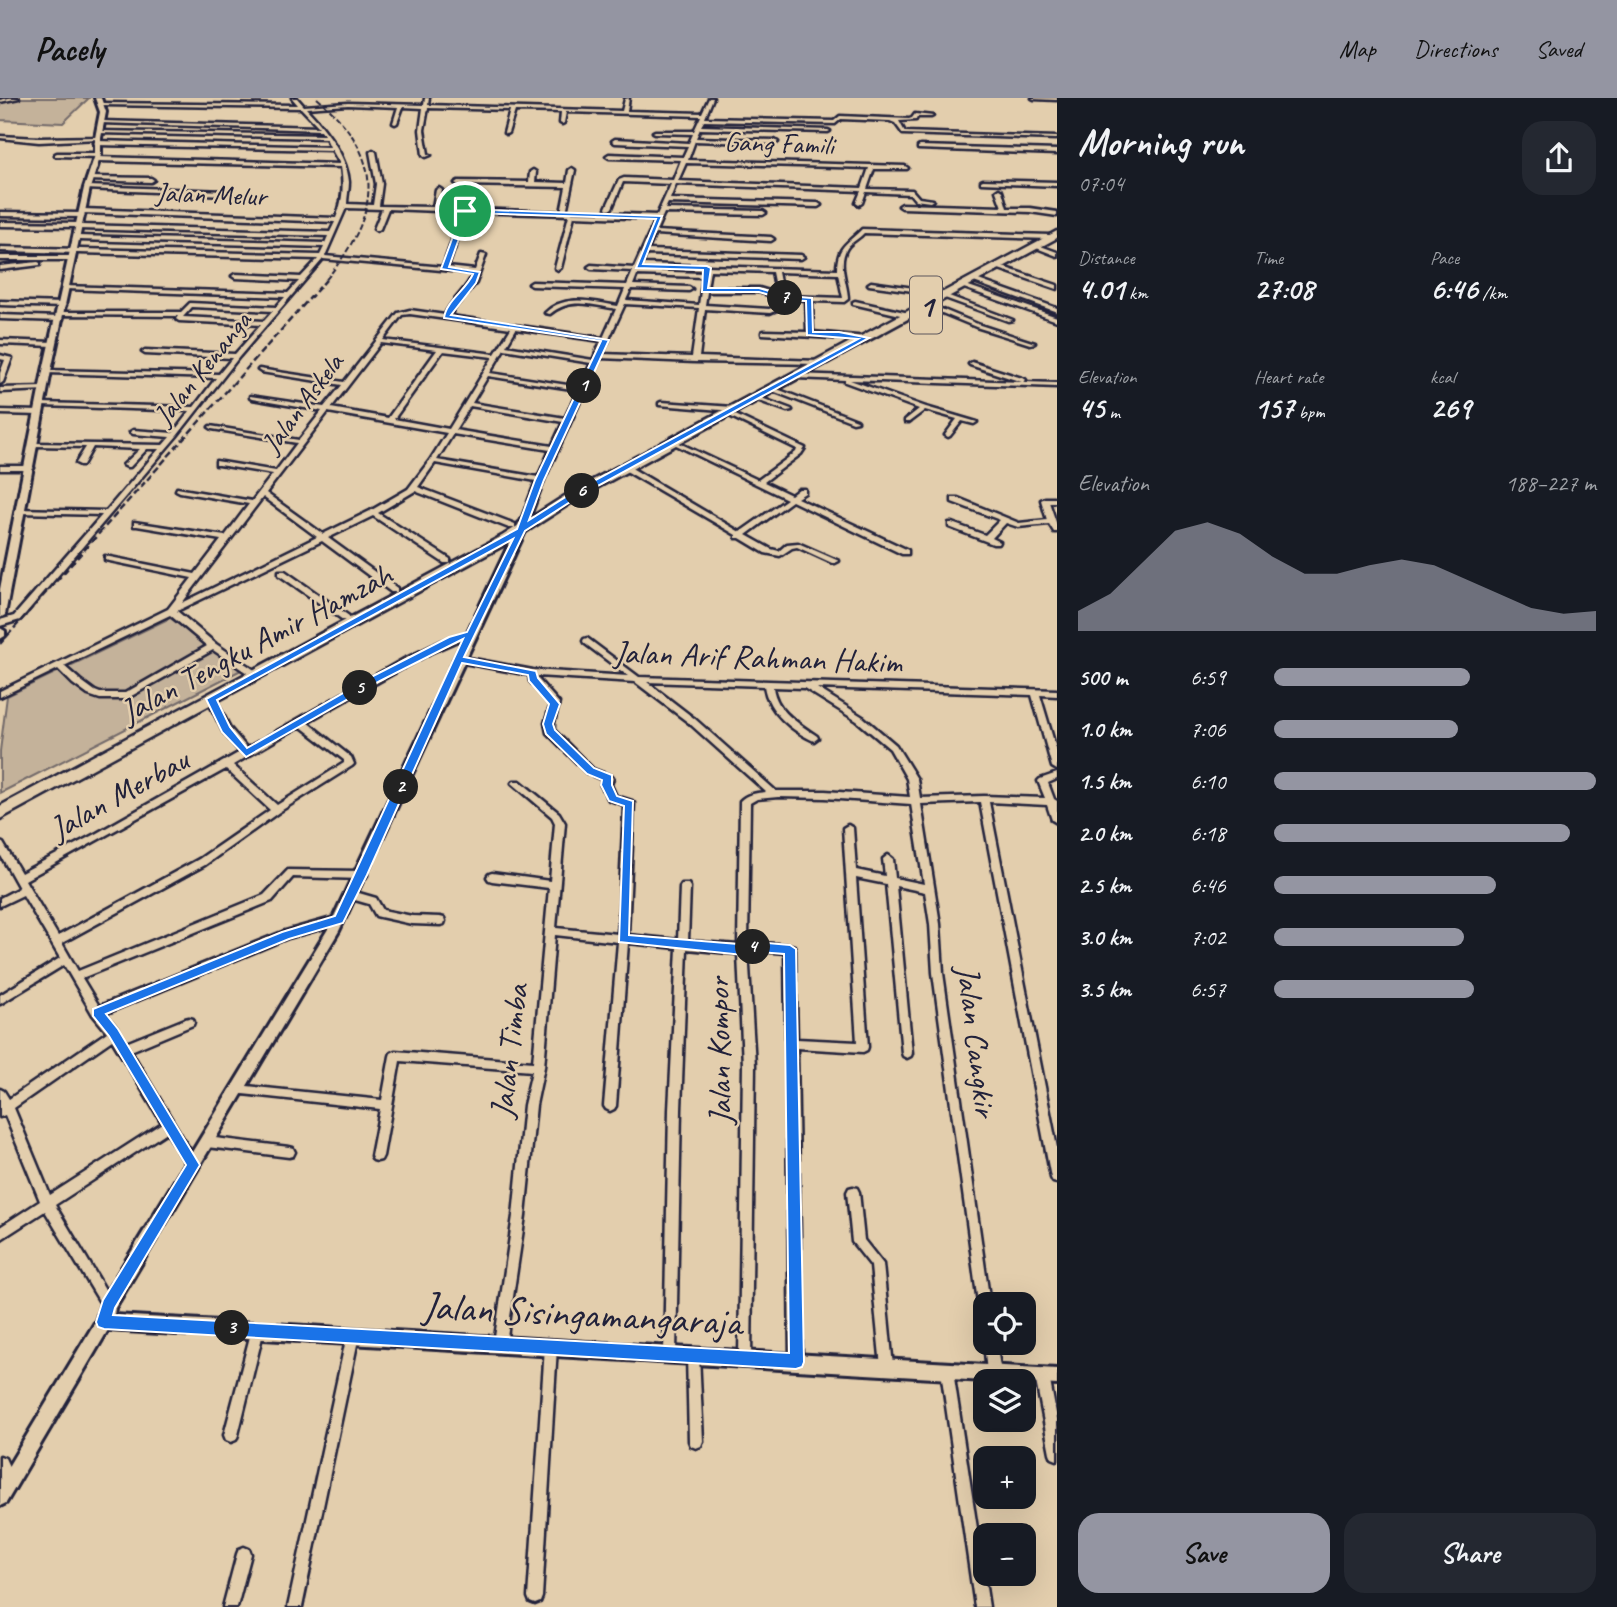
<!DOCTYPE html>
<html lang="en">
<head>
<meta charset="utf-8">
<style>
	:root { --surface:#171b24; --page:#242831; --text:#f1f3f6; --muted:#9ea1a6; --accent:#9495a2 }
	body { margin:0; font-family:Caveat,sans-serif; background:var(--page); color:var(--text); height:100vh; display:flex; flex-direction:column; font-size:26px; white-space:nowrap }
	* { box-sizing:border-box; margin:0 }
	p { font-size:23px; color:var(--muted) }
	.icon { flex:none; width:38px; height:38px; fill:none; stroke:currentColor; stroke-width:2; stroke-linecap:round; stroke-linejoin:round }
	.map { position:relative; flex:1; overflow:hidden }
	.drawer { display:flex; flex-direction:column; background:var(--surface); width:560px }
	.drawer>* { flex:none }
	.tools { position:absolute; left:973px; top:1194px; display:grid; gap:14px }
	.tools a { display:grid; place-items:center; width:63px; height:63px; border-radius:14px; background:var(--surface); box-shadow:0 7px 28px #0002; font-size:35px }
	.pin { position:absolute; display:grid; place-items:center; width:60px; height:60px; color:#fff; margin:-30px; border:4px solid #fff; border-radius:50%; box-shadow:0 2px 7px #0007 }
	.km { position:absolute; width:35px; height:35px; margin:-18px; border-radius:50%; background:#222; color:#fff; font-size:19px; line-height:35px; text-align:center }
	.round { display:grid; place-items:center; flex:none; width:74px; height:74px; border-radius:21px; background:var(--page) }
	.summary { display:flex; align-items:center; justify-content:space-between; height:119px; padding:0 21px }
	h1 { font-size:38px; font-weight:800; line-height:52px }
	.figures { display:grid; grid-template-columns:repeat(3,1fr); gap:10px; height:119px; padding:7px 21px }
	.figures div { display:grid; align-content:center }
	.figures b { font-size:30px; font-weight:800 }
	.figures small { font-size:19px; font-weight:400 }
	.figures p { font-size:19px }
	.chart { height:196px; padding:14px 21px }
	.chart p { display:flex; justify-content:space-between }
	.chart svg { width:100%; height:126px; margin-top:7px; fill:var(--accent); opacity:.7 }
	.primary-button { display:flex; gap:14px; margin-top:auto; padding:14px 21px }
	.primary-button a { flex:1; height:80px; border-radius:21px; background:var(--accent); color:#111; font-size:28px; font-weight:800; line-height:80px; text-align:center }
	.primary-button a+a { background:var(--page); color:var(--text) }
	ul { padding:0 21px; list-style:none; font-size:23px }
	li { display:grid; grid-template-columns:112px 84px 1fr; align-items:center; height:52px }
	li i { height:18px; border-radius:9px; background:var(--accent) }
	header { display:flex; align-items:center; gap:42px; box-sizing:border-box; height:98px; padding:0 35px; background:var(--accent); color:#111 }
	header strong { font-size:33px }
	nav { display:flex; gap:38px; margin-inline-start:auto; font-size:24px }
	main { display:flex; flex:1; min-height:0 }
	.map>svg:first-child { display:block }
	.green { fill:#c4b29a; stroke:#736a6a; stroke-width:2 }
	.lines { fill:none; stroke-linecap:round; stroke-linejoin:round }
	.minor-casing { stroke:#22223b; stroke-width:5 }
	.tertiary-casing { stroke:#22223b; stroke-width:6 }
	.primary-casing { stroke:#22223b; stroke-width:5 }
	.minor { fill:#e3cead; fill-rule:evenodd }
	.tertiary { fill:#e3cead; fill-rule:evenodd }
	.primary { fill:#e3cead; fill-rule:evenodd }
	.rail-far1 { stroke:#22223b; stroke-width:2; stroke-dasharray:6 2.5; stroke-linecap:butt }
	.rail { stroke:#22223b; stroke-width:2.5; stroke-dasharray:7 3.5; stroke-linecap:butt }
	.route { fill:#1a73e8; stroke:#fff; stroke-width:2; fill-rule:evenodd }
	.labels { text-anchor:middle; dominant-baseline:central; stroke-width:5; stroke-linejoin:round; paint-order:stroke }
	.far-street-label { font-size:28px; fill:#22223b; stroke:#e3cead }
	.shield { fill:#e3cead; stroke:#5c565d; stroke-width:2 }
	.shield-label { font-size:32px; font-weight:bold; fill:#22223b }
	.street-label { font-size:33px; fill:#22223b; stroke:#e3cead }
	.near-street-label { font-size:40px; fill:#22223b; stroke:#e3cead }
</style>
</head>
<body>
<header>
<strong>Pacely</strong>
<nav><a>Map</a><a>Directions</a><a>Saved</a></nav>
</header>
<main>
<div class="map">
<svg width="1057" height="1509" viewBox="0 0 1057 1509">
	<rect width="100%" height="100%" fill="#e3cead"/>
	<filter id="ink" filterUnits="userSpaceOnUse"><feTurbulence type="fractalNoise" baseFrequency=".0143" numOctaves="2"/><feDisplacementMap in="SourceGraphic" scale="14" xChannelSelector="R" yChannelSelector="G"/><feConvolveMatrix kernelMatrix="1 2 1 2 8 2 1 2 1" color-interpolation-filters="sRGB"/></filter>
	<g filter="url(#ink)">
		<!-- green -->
		<path class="green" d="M0 0H89L63 25 0 22Z
			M170 520 243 571 0 695V653L7 598Z"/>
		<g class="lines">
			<!-- minor casing -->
			<g class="minor-casing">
				<path id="minor" d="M9 0H19L0 4V2Z
					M292 0H297L304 8 348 5 424 7 425 0H429L428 7 622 13 625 1 629 0 627 13 702 15 709 0H713L705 20 834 23 840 18 909 21 912 20 915 16 933 18 931 19H917L916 22 899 23 905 34 1057 39V41L903 36 895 25 890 23 841 21 835 26 704 23 701 28 828 32 830 33 828 34 700 31 696 40 775 42 778 44 775 46 695 43 688 62 905 68 908 70 907 71H874L867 91 912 92 919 100 933 102 930 104 915 102 910 96 866 94 862 105 859 107 856 105 861 93 676 86 670 101 818 105 821 107 818 109 668 105 665 111 763 113 766 115 763 117 664 115 656 133 771 139 774 141 771 143 655 136 648 152 801 157 804 159 801 161 646 156 642 166 837 172C837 148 847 146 862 131L1050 137 1053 139 1050 141 864 135C859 141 851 144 847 150 837 166 848 186 848 201L844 204 812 203 813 234 868 239 869 240 866 242 762 236V234L764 233 807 234 806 202 780 200 777 212 770 215 705 211 699 259 820 263 822 264V266L695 264 600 260 544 382 527 427H524L520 425 536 383 435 365 418 389 515 426V430H509L415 393 378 415 450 461V465H444L373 418 328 440 397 490V494H391L322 443 177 513 216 546 259 575 260 577 259 579H253L213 552 126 601H100L88 597 73 586 58 571 0 599V593L168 511 192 480 105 462V458L195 476 221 442 137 428H134V424L225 438 249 406 180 394 176 392 177 390 252 403 273 376 219 367H216V363L276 373 297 345 212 331 209 329 210 328 299 342 322 313 252 301 250 300V298L324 309 342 287 261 274 258 272 259 271 344 284 398 215 410 212 445 217C451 201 468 192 473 175L323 161 239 259 177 338 20 522 0 528V522L14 518 102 417 19 415H16V411L106 413 159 351H147L130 369H127L123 367 140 351 93 349 83 367H80L76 365 86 349 35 348 33 347V345L163 347 170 339 133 336 130 334 133 332 173 335 190 313 42 308 40 307V305L194 309 216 280 47 275 45 274V272L219 276 232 260 145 256 142 254 145 252 235 256 261 227 179 223 176 221 178 218 61 217 59 216V214H181L190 205 276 209 285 199 66 191 64 190V188L288 195 299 183 235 180 232 178 235 176 301 179 318 161 0 153V149L320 157 324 149 78 142 75 140 78 138 325 145 328 138 79 131 76 129 0 128V124L79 125 82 127 330 134 335 124 83 115 80 113 83 111 336 120C343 103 344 88 341 69L98 63 95 61 98 59 340 66 332 52 97 47 94 45 97 43 330 49 326 40 99 35 97 34 99 33 324 37 321 32 101 25 99 24 101 23 319 29 301 10 102 7 100 6 102 5 298 7ZM348 7 398 9 393 25 395 26 397 25 403 9 423 10 420 32 423 57 426 59 431 57 428 56 424 32 428 10 510 12 504 35 506 36 508 35 515 13 561 14 560 25 562 26 564 25 566 14 701 18 694 33H655L653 34 655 35 693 36 689 45 615 41 612 43 615 45 688 48 683 59 609 56 606 58 609 60 681 62 673 82 624 80 619 82 606 110 609 112 612 110 623 84 671 86 657 117 566 114 575 72 572 70 569 72 567 85 535 84 536 74 533 72 530 74 529 84 458 83 455 85 458 87 566 89 561 114 438 110 442 92 439 90 436 92 433 109 379 108 382 86 376 54 373 52 370 54 376 86 373 107 347 106C347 99 349 91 349 84 347 57 324 29 306 10ZM686 65 869 70 862 90 678 83ZM346 110 382 111 374 131 377 133 380 131 388 111 462 114 443 169 325 158ZM467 114 569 117 555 170 558 172 561 170 574 118 656 121 634 170 591 167 588 169 591 171 633 173 627 187 532 184 529 186 532 188 625 191 618 208C593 204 565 195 545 215L550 216C570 199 593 207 616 211L603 240 451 218 453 211 476 185 486 157 481 156 475 172 448 169ZM640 170 704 172 703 175 639 173ZM710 172 772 174 774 184 777 186 780 184 778 174 838 176 843 200 786 198 759 190H707ZM637 177 703 179 699 207 626 202 631 191 689 193 692 191 689 189 633 187ZM707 194H759L775 199 772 210 769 211 705 207ZM625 206 699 210 692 259 602 256ZM192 209 273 213 264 223 183 219ZM410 216 511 230 495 256 383 242 402 217ZM516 231 601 243 593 262 506 248ZM381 245 437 252 388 320 331 310ZM504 251 591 265 580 289 490 275ZM443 253 493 259 449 331 394 321ZM488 278 578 292 565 320 472 305ZM470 308 563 324 552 348 455 332ZM328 314 447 335 430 362 408 391 370 413 323 436 266 395ZM453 336 550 352 538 379 437 362ZM263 399 317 439 182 505ZM170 517 207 548 125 595H100L95 593 80 582 64 568Z
					M1032 0H1057V2L1034 1Z
					M0 38 39 40 98 39 100 40 98 41 39 44 0 40Z
					M920 48 1057 52V56L918 51V49Z
					M57 55H98L101 57 98 59 55 58V56Z
					M90 79 151 80 154 82 151 84 88 82 87 81Z
					M983 82 1057 84V88L981 85V83Z
					M87 88 226 93 229 95 226 97 85 91V89Z
					M999 91 1002 93 1007 110H1030L1057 114V118L1030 114 902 110 899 108 902 106 1002 109 996 93Z
					M0 114 82 115 85 117 82 119 0 118Z
					M1034 147H1038L1057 154V158L1034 149Z
					M0 158H72L75 160 72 162H0Z
					M38 164 40 165V167L0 172V168Z
					M996 168H1000L1057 187V191L996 170Z
					M973 180 1057 210V214L971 183 970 182Z
					M871 184 950 195 951 196 949 198 1013 222 1008 223 942 199V197L869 187 868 186Z
					M963 186 1057 219V223L961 189V187Z
					M0 203 63 205 66 207 63 209 0 207Z
					M855 203 909 215 912 217 909 219 853 206V204Z
					M925 206H929L980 227 1035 245 1030 246 976 229 925 208Z
					M0 217 60 219 63 221 60 223 0 221Z
					M0 242 53 244 56 246 53 248 0 246Z
					M0 257 12 260 3 284 0 286V275L5 262 0 261Z
					M972 264 1025 281 1026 282 1023 284 1057 285V289L850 282 926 309 977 324 974 326 962 323 950 338 948 339 945 337 957 321 925 312 909 324H905V322L919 311 845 284V282L795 280 792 278 795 276 1022 284 970 267 969 266Z
					M44 289 47 291 46 292 0 294V290Z
					M772 289 857 322 858 323 853 324 770 292V290Z
					M756 298 791 311 792 312 787 313 754 301V299Z
					M661 304 733 309 736 311 733 313 659 307V305Z
					M0 312 40 313 43 315 40 317 0 316Z
					M725 314H729L805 350 801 356 764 384 791 397 799 391H805V395L797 400 908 452V456H902L792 403 746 437 771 451 779 453 787 446 798 445 839 463 835 465H832L797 449 792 450 780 458 765 455 740 440H736V437L621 370 625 368H628L740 434 787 401 670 344 675 343 758 382 796 354 797 351 725 316Z
					M0 368H30L34 370 30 372H0Z
					M952 400H958L1019 425 1047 422 1041 402 1045 400H1057V404H1049L1057 427V434H1054L1049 426 1018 429 1006 425 992 440 1000 444 999 446H993L949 429V425H952L985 437 1000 422 952 404Z
					M279 473H285L349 518V522H343L279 477Z
					M471 533 474 534V538L462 541 430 555 307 624 351 659 354 666 352 668 279 714 205 767 62 845 78 873 264 797 288 772 362 773 365 774 367 777 365 780 362 781 293 779 272 803 82 880 99 908 282 834 339 818 343 819 344 822 343 825 288 840 105 916 118 932 126 945 185 921 189 920 193 921 194 924 193 927 131 953 199 1067 197 1071 193 1072 189 1071 167 1034 55 1107 112 1203 114 1207 112 1211 108 1213 104 1211 45 1113 0 1142V1129L40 1103 5 1017 0 1019V991L4 993 9 1001 107 934 93 917 64 867 0 906V897L60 860 23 797 0 808V800L19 790 0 756V744L3 745 21 775 97 735 240 654 223 633 207 601 208 599H214L230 630 247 650 404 561 442 543ZM300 628 344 662V665L277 707 233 667ZM226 671 270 712 199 761 58 838 25 782ZM112 942 162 1025 50 1097 14 1010Z
					M587 540 639 579 1057 592V598L1040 597 1057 654V672L1052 669 1032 597 817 590 863 619 896 647 917 681 920 700 984 698 1045 700 1038 683 1040 681 1057 675V681L1048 685 1054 701 1057 703V725L1052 722 1047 707 989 704 1057 1050V1085L1053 1084 1051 1080 980 704 921 706 940 826 943 875 990 1206H985V1218L981 1216 979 1212 933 875 930 826 925 794 896 788 912 955 911 958 907 960 903 958 902 955 886 786 856 780 868 949 867 952 863 954 797 950 802 1263 801 1268 796 1269 791 1268 790 1263 785 855 748 852 755 967 751 1260 750 1265 745 1266 740 1265 739 1260 743 967 738 856 687 851 681 1012 676 1256 675 1261 670 1262 665 1261 664 1256 669 1012 677 850 628 845 616 1008 614 1011 610 1013 606 1011 604 1008 618 844 555 837 544 969 536 1007 525 1118 506 1246 505 1250 500 1252 495 1250 494 1246 513 1118 524 1007 532 973 400 963 383 1058 381 1062 377 1063 373 1062 371 1058 380 1011 233 995 231 992 233 989 237 987 382 1002 390 958 391 955 395 953 533 964 549 790 492 783 489 782 487 779 489 776 492 775 550 783 555 725 552 719 512 685 514 683H520L559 715 565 725 556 830 618 836 624 707 609 702 601 687 603 682 587 675 547 635 545 625 551 606 530 583 529 577 458 564 454 561 458 558 533 572 628 578 584 545 583 543 584 541ZM537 578 635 584 689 625 766 694C757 695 746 696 740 703L738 847 688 843 690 789 688 786H682L680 789 678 842 628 837 634 705 632 703 616 698 611 687 613 680 611 678 593 671 554 632V625L559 605 537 580ZM647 584 764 588C768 614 792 633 814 643L818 640 817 638C798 625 776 613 773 589L804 590 857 623 890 651 907 681 910 699 825 693H776L695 621ZM778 699 825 700 911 706 924 786 895 780 893 761 888 757 883 761 885 778 856 772 853 730 848 727 843 730 857 944 797 941 795 851 794 848 790 847 748 844 750 705 757 701Z
					M352 793 376 800 383 812 412 818 440 819 444 820 445 823 444 826 440 827 412 826 380 819 376 818 369 806 348 800 347 797 348 794Z
					M207 1039 289 1049 293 1050 295 1054 293 1058 289 1059 207 1049 203 1048 201 1044 203 1040Z
					M853 1089 857 1090 859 1094 864 1142 883 1166 893 1269 892 1274 887 1275 882 1274 881 1269 871 1168 852 1144 847 1094 849 1090Z
					M258 1225 262 1227 264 1231 238 1337 236 1342 231 1344 226 1342 224 1337 252 1231 254 1227Z
					M353 1231 358 1233 359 1237 302 1509H288L347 1237 348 1233Z
					M985 1240V1244H996L1001 1275 999 1280 994 1282 989 1280 987 1275 984 1244Z
					M551 1243 556 1245 557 1249 542 1499 540 1504 535 1506 530 1504 528 1499 545 1249 546 1245Z
					M693 1251 698 1252 699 1257 703 1343 701 1348 696 1350 691 1348 689 1343 687 1257 688 1252Z
					M947 1267 952 1268 953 1273 989 1509H975L941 1273 942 1268Z
					M1042 1271 1047 1273 1049 1278 1057 1321V1362L1052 1360 1050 1355 1035 1278 1037 1273Z
					M0 1358 5 1360 16 1384 14 1389 9 1391 4 1389 0 1380Z
					M244 1449 249 1451 251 1456 237 1509H223L237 1456 239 1451Z"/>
			</g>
			<!-- tertiary casing -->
			<g class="tertiary-casing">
				<path id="tertiary" d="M95 0H101L106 14 101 40V57L90 90 51 273 5 517 0 520V491L43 273 84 90 95 57V40L100 14Z
					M524 422 529 425 339 833 115 1210 114 1217 1057 1271V1287L1024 1285V1283H985L108 1232 6 1405 0 1408V1382L97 1221 102 1202 328 831 519 425Z
					M0 530 5 533V538L0 541Z"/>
			</g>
			<!-- primary casing -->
			<g class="primary-casing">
				<path id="primary" d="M1057 133V140L582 398 510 444 0 721V708L502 438 574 392Z"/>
			</g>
			<!-- minor -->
			<use href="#minor" class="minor"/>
			<!-- tertiary -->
			<use href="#tertiary" class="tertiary"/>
			<!-- primary -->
			<use href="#primary" class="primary"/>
			<!-- rail-far1 -->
			<path class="rail-far1" d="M317 0C389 61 380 117 324 184"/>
			<!-- rail -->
			<path class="rail" d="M0 546 326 182"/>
		</g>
	</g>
	<!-- route -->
	<path class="route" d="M463 111 662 118 643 166 707 168 711 170 708 190H759L787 198 812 200 813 234H839L869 240 581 397 525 433 464 559 536 573 538 580 560 606 553 626 555 632 594 670 612 677V687L617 698 633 703 629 837 738 846 743 843 790 847 796 851 804 1264 802 1269 796 1271 104 1231 98 1229 96 1224 103 1202 186 1067 109 938 93 918V911L282 834 335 818 463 541 380 583 246 659 222 634 206 601 517 431 535 382 601 243 444 220C446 203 466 192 473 176L441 171ZM468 115 656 121 636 170 703 172 702 194H759L786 202 806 203 807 237 858 241 575 393 529 422 544 382 609 242 451 217 476 185 480 174 449 169ZM513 441 467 534 449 539 373 578 247 650 230 629 217 602ZM462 565 528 577 529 583 549 606 543 626 546 636 587 676 602 682 601 687 609 703 624 708 619 844 743 857 748 853 784 856 789 1255 113 1217 115 1210 200 1067 118 931 106 916 289 841 343 825 367 777Z"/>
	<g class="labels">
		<!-- far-street labels -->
		<g class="far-street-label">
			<text transform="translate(779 45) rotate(2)">Gang Famili</text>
			<text transform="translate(211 96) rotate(2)">Jalan Melur</text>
			<text transform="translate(202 270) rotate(-51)">Jalan Kenanga</text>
			<text transform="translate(302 305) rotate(-53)">Jalan Askela</text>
		</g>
		<!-- shield labels -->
		<rect class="shield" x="910" y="178.5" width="32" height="57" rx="5"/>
		<g class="shield-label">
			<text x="926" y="207">1</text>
		</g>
		<!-- street labels -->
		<g class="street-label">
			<text transform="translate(256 545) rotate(-28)">Jalan Tengku Amir Hamzah</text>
			<text transform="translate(758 559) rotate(2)">Jalan Arif Rahman Hakim</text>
			<text transform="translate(119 696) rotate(-29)">Jalan Merbau</text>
			<text transform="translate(977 943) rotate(83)">Jalan Cangkir</text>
			<text transform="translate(509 953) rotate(-83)">Jalan Timba</text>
			<text transform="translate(719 953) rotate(-91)">Jalan Kompor</text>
		</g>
		<!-- near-street labels -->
		<g class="near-street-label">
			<text transform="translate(582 1216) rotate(3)">Jalan Sisingamangaraja</text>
		</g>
	</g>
</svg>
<div class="tools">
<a><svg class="icon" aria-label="locate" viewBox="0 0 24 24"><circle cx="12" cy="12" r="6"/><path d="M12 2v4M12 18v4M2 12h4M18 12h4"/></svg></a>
<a><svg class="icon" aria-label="layers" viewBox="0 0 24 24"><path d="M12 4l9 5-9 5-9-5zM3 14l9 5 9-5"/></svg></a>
<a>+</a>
<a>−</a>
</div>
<div class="pin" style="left:465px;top:113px;background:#1e9e55"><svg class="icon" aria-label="arrive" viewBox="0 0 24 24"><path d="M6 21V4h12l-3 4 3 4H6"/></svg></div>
<b class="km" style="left:584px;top:288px">1</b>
<b class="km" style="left:401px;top:689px">2</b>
<b class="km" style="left:232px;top:1230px">3</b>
<b class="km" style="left:753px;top:849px">4</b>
<b class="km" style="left:360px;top:590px">5</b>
<b class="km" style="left:582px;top:393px">6</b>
<b class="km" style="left:785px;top:200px">7</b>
</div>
<section class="drawer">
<div class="summary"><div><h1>Morning run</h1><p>07:04</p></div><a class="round"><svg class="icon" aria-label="share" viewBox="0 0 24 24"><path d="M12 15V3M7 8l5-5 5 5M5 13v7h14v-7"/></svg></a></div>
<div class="figures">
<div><p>Distance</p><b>4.01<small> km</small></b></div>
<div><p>Time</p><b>27:08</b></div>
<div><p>Pace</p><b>6:46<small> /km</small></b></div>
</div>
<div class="figures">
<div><p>Elevation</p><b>45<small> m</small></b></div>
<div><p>Heart rate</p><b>157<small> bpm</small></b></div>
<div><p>kcal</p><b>269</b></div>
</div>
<div class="chart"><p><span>Elevation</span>188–227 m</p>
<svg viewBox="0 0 160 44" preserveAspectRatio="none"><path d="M0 44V37L10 31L20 20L30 9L40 6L50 10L60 18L70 24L80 24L90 21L100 19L110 21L120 26L130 31L140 36L150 38L160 37V44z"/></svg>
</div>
<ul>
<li><b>500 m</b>6:59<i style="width:61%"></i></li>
<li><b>1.0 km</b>7:06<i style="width:57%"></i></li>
<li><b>1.5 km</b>6:10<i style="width:100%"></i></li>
<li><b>2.0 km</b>6:18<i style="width:92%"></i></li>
<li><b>2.5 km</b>6:46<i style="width:69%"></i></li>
<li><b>3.0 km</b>7:02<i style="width:59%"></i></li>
<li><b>3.5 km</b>6:57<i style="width:62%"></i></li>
</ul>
<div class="primary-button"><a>Save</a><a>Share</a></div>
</section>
</main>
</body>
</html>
